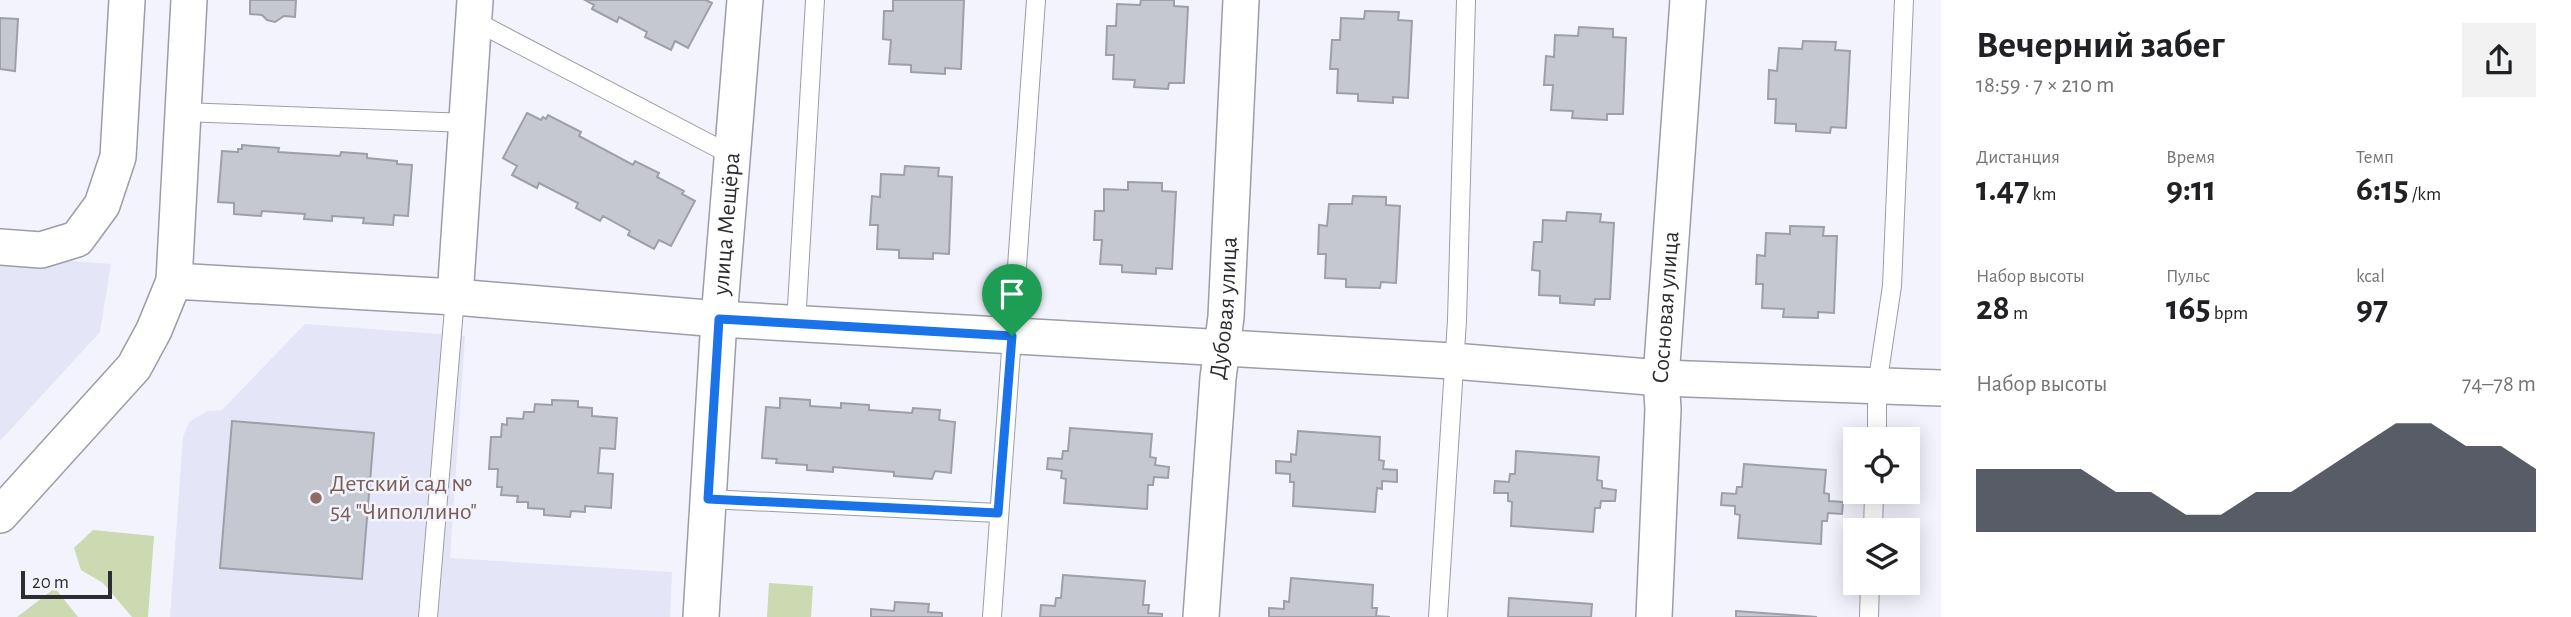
<!DOCTYPE html>
<html lang="ru">
<head>
<meta charset="utf-8">
<style>
	:root { --surface:#fff; --page:#f2f2f2; --text:#202124; --muted:#757577; --accent:#111827 }
	body { margin:0; font-family:"Alegreya Sans",sans-serif; background:var(--page); color:var(--text); height:100vh; display:flex; flex-direction:column; font-size:26px; white-space:nowrap }
	* { box-sizing:border-box; margin:0 }
	p { font-size:23px; color:var(--muted) }
	.icon { flex:none; width:38px; height:38px; fill:none; stroke:currentColor; stroke-width:2; stroke-linecap:round; stroke-linejoin:round }
	.map { position:relative; flex:1; overflow:hidden }
	.panel { display:flex; flex-direction:column; background:var(--surface); width:630px }
	.panel>* { flex:none }
	.fabs { position:absolute; left:1843px; top:427px; display:grid; gap:14px }
	.fabs a { display:grid; place-items:center; width:77px; height:77px; border-radius:0px; background:var(--surface); box-shadow:0 4px 18px #0003; font-size:35px }
	.scale { position:absolute; left:21px; bottom:18px; width:91px; box-sizing:border-box; padding-left:7px; border:4px solid #2c2d30; border-top:0; font-size:19px; line-height:24px; white-space:nowrap; color:#2c2d30; -webkit-text-stroke:5px #f2f3fd; paint-order:stroke }
	.pin { position:absolute; display:grid; place-items:center; width:60px; height:60px; color:#fff; margin:-72px -30px; border-radius:50% 50% 50% 0; rotate:-45deg; box-shadow:0 0 7px #0007 }
	.pin .icon { rotate:45deg }
	.round { display:grid; place-items:center; flex:none; width:74px; height:74px; border-radius:0px; background:var(--page) }
	.summary { display:flex; align-items:center; justify-content:space-between; height:119px; padding:0 35px }
	h1 { font-size:38px; font-weight:700; line-height:52px }
	.figures { display:grid; grid-template-columns:repeat(3,1fr); gap:10px; height:119px; padding:7px 35px }
	.figures div { display:grid; align-content:center }
	.figures b { font-size:35px; font-weight:700 }
	.figures small { font-size:19px; font-weight:400 }
	.figures p { font-size:19px }
	.chart { height:196px; padding:14px 35px }
	.chart p { display:flex; justify-content:space-between }
	.chart svg { width:100%; height:126px; margin-top:7px; fill:var(--accent); opacity:.7 }
	main { display:flex; flex:1; min-height:0 }
	.map>svg:first-child { display:block }
	.built { fill:#e4e6f7 }
	.green { fill:#cdd9b1 }
	.building { fill:#c6c8d1; stroke:#9e9fa8; stroke-width:2 }
	.lines { fill:none; stroke-linecap:round; stroke-linejoin:round }
	.lane-casing { stroke:#9c9ea6; stroke-width:20 }
	.street-casing { stroke:#9c9ea6; stroke-width:38 }
	.lane { stroke:#fff; stroke-width:18 }
	.street { stroke:#fff; stroke-width:35 }
	.route-casing { stroke:#fff; stroke-width:14 }
	.route { stroke:#1a73e8; stroke-width:9 }
	.education-dot { fill:#8d6e63; stroke:#f2f3fd; stroke-width:2.5 }
	.labels { text-anchor:middle; dominant-baseline:central; stroke-width:5; stroke-linejoin:round; paint-order:stroke }
	.street-label { font-size:24px; fill:#2c2d30; stroke:#f2f3fd }
	.education-label { font-size:24px; fill:#785e54; stroke:#f2f3fd; text-anchor:start }
</style>
</head>
<body>
<main>
<div class="map">
<svg width="1941" height="617" viewBox="0 0 1941 617">
	<rect width="100%" height="100%" fill="#f2f3fd"/>
	<!-- built -->
	<path class="built" d="M0 255 111 264 100 332 0 441Z
		M305 324 465 336 450 558 672 572 670 617H170L183 437 189 422 207 411 222 410Z"/>
	<!-- green -->
	<path class="green" d="M93 530 154 536 148 617H132L103 583 81 570 74 548Z
		M769 583 813 586 811 617H767Z
		M55 588 78 617H17Z"/>
	<!-- building -->
	<path class="building" d="M250 0H296L295 17 284 16 275 22 267 20 262 15 250 14Z
		M585 0H706L712 3 688 48 675 41 671 50 645 37 647 32 619 17 617 22 592 9 594 5Z
		M893 0H964L961 69 945 68V74L911 72V65L889 64 891 40 883 39 884 11H893Z
		M1141 0H1174V6L1188 7 1184 83H1169L1168 89 1134 87 1135 80 1113 79 1114 55H1106L1107 26H1116L1117 4 1140 5Z
		M1365 11 1399 12 1398 20 1412 21 1408 98 1393 97V103L1358 101V94L1337 93 1338 69H1330L1332 40H1340L1341 18 1364 19Z
		M0 18 18 19 15 71 0 69Z
		M1579 27 1613 29V37L1626 38 1623 114H1607V120L1572 118 1573 111 1551 110 1553 85H1544L1546 56 1554 57 1555 35 1578 36Z
		M1803 41 1836 42 1835 50 1850 51 1846 128 1831 127 1830 133 1796 131V124L1775 123 1776 99H1768L1769 70 1777 71 1779 48 1802 49Z
		M527 113 541 120 543 117 546 119 548 115 581 132 579 136 633 165 635 161 659 173 657 177 684 191 682 194 695 201 671 246 659 240 654 249 628 235 630 231 603 216 600 221 576 208 578 203 539 183 537 188 512 175 517 166 503 158Z
		M242 145 279 148 278 152 340 156 341 152 367 154V158L397 161V164L412 165 408 216 394 215 393 225 363 223 364 218 332 216V221L304 219 305 214 262 211 261 216 234 214V203L218 202 222 151 238 152V149H242Z
		M905 166 939 168 938 176 952 177 949 254 933 253V259L899 258V250L877 249 878 225H870L872 196 880 197 881 174 904 175Z
		M1128 182 1162 183V191L1176 192 1172 269 1156 268V274L1122 272V265L1100 264 1102 240H1094L1095 211H1104V189L1128 190Z
		M1353 196 1386 197V205L1400 206 1396 283 1381 282 1380 288 1346 287V279L1325 278 1326 254H1318L1319 225 1327 226 1329 204H1352Z
		M1567 212 1601 214 1600 222 1614 223 1610 299H1595L1594 305 1560 303V296L1539 295 1540 271 1532 270 1534 242H1542L1543 220 1566 221Z
		M1790 226 1824 227 1823 236H1837L1834 313 1818 312V318L1783 317 1784 309 1762 308 1763 284H1756L1757 255 1765 256 1766 233 1790 234Z
		M780 398 810 400V406L841 408V403L869 405V410L912 413 913 408 940 410 939 420 955 422 951 473 935 471 932 479 894 476V472L833 467V472L807 470V465L776 463 777 459 762 458 766 407 780 408Z
		M552 400 578 401V407L592 408V416L617 418 615 449 600 448 598 473 613 474 611 508 585 506V512L571 511 570 517 544 515V509L528 508V502H517L518 496 501 495 502 487H497L498 469H489L491 437H501L502 424 507 425V418L523 419 524 412H534L535 404 552 405Z
		M232 421 374 433 362 579 220 568Z
		M1070 428 1152 434 1150 457 1156 458 1155 465 1169 467 1168 478 1154 477 1153 485H1148L1147 509 1064 503 1066 479 1061 478 1062 471 1047 469 1048 458 1062 459 1063 451H1068Z
		M1298 431 1380 437 1379 460 1384 461 1383 469 1397 470V482L1382 481V489L1377 488 1375 512 1293 506 1294 482H1290V474L1276 473V461L1291 462V454L1296 455Z
		M1516 451 1599 457 1597 480 1602 481V488L1616 490 1615 501H1601L1600 508H1595L1593 532 1511 526 1512 502 1508 501V493H1494L1495 481 1509 482 1510 474H1515Z
		M1744 464 1826 470 1824 493 1829 494V501L1843 502 1842 514 1828 513 1827 521H1822L1821 544 1738 538 1740 515 1735 514V506L1721 505 1722 493 1736 494 1737 487H1742Z
		M1063 575 1145 581 1143 605H1149L1148 613 1162 614V617H1040L1041 605 1055 606 1056 598H1061Z
		M1291 578 1373 585 1372 608H1377L1376 616 1390 617H1269V608L1284 609V601L1289 602Z
		M1509 598 1592 604 1591 617H1508Z
		M895 602 929 604 928 612 942 613V617H871V609L894 611Z
		M1736 611 1817 617H1736Z"/>
	<g class="lines">
		<!-- lane casing -->
		<g class="lane-casing">
			<path id="lane" d="M473 20 733 156
				M183 112 467 123
				M796 324 815 0
				M1877 439V386L1892 286 1904 0
				M708 499 998 513
				M1873 530 1874 492
				M428 617 455 297
				M992 617 1036 0
				M1438 617 1457 320 1466 0
				M1869 617 1870 583"/>
		</g>
		<!-- street casing -->
		<g class="street-casing">
			<g id="street">
				<path d="M0 247 41 250 77 239 102 205 118 157 127 0"/>
				<path d="M174 281 189 0"/>
				<path d="M455 297 475 0"/>
				<path d="M0 515 134 367 154 330 174 281 455 297 719 319 1453 361 1661 378 1941 388"/>
				<path id="s1" d="M701 617 719 319 745 0"/>
				<path id="s2" d="M1201 617 1218 378 1226 317 1241 0"/>
				<path id="s3" d="M1654 617 1663 409 1661 378 1688 0"/>
			</g>
		</g>
		<!-- lane -->
		<use href="#lane" class="lane"/>
		<!-- street -->
		<use href="#street" class="street"/>
	</g>
	<g class="lines">
		<!-- route casing -->
		<g class="route-casing">
			<path id="route" d="M719 319 1012 336 998 513 708 499Z"/>
		</g>
		<!-- route -->
		<use href="#route" class="route"/>
	</g>
	<!-- markers -->
	<circle class="education-dot" cx="316" cy="498" r="7"/>
	<g class="labels">
		<!-- street labels -->
		<g class="street-label">
			<text stroke="none"><textPath href="#s1" startOffset="394">улица Мещёра</textPath></text>
			<text stroke="none"><textPath href="#s3" startOffset="310">Сосновая улица</textPath></text>
			<text stroke="none"><textPath href="#s2" startOffset="310">Дубовая улица</textPath></text>
		</g>
		<!-- education labels -->
		<g class="education-label">
			<text x="330" y="484">Детский сад №<tspan x="330" dy="28">54 "Чиполлино"</tspan></text>
		</g>
	</g>
</svg>
<div class="fabs">
<a><svg class="icon" aria-label="locate" viewBox="0 0 24 24"><circle cx="12" cy="12" r="6"/><path d="M12 2v4M12 18v4M2 12h4M18 12h4"/></svg></a>
<a><svg class="icon" aria-label="layers" viewBox="0 0 24 24"><path d="M12 4l9 5-9 5-9-5zM3 14l9 5 9-5"/></svg></a>
</div>
<div class="scale">20 m</div>
<div class="pin" style="left:1012px;top:336px;background:#1e9e55"><svg class="icon" aria-label="arrive" viewBox="0 0 24 24"><path d="M6 21V4h12l-3 4 3 4H6"/></svg></div>
</div>
<section class="panel">
<div class="summary"><div><h1>Вечерний забег</h1><p>18:59 · 7 × 210 m</p></div><a class="round"><svg class="icon" aria-label="share" viewBox="0 0 24 24"><path d="M12 15V3M7 8l5-5 5 5M5 13v7h14v-7"/></svg></a></div>
<div class="figures">
<div><p>Дистанция</p><b>1.47<small> km</small></b></div>
<div><p>Время</p><b>9:11</b></div>
<div><p>Темп</p><b>6:15<small> /km</small></b></div>
</div>
<div class="figures">
<div><p>Набор высоты</p><b>28<small> m</small></b></div>
<div><p>Пульс</p><b>165<small> bpm</small></b></div>
<div><p>kcal</p><b>97</b></div>
</div>
<div class="chart"><p><span>Набор высоты</span>74–78 m</p>
<svg viewBox="0 0 160 44" preserveAspectRatio="none"><path d="M0 44V22L10 22L20 22L30 22L40 30L50 30L60 38L70 38L80 30L90 30L100 22L110 14L120 6L130 6L140 14L150 14L160 22V44z"/></svg>
</div>
</section>
</main>
</body>
</html>
